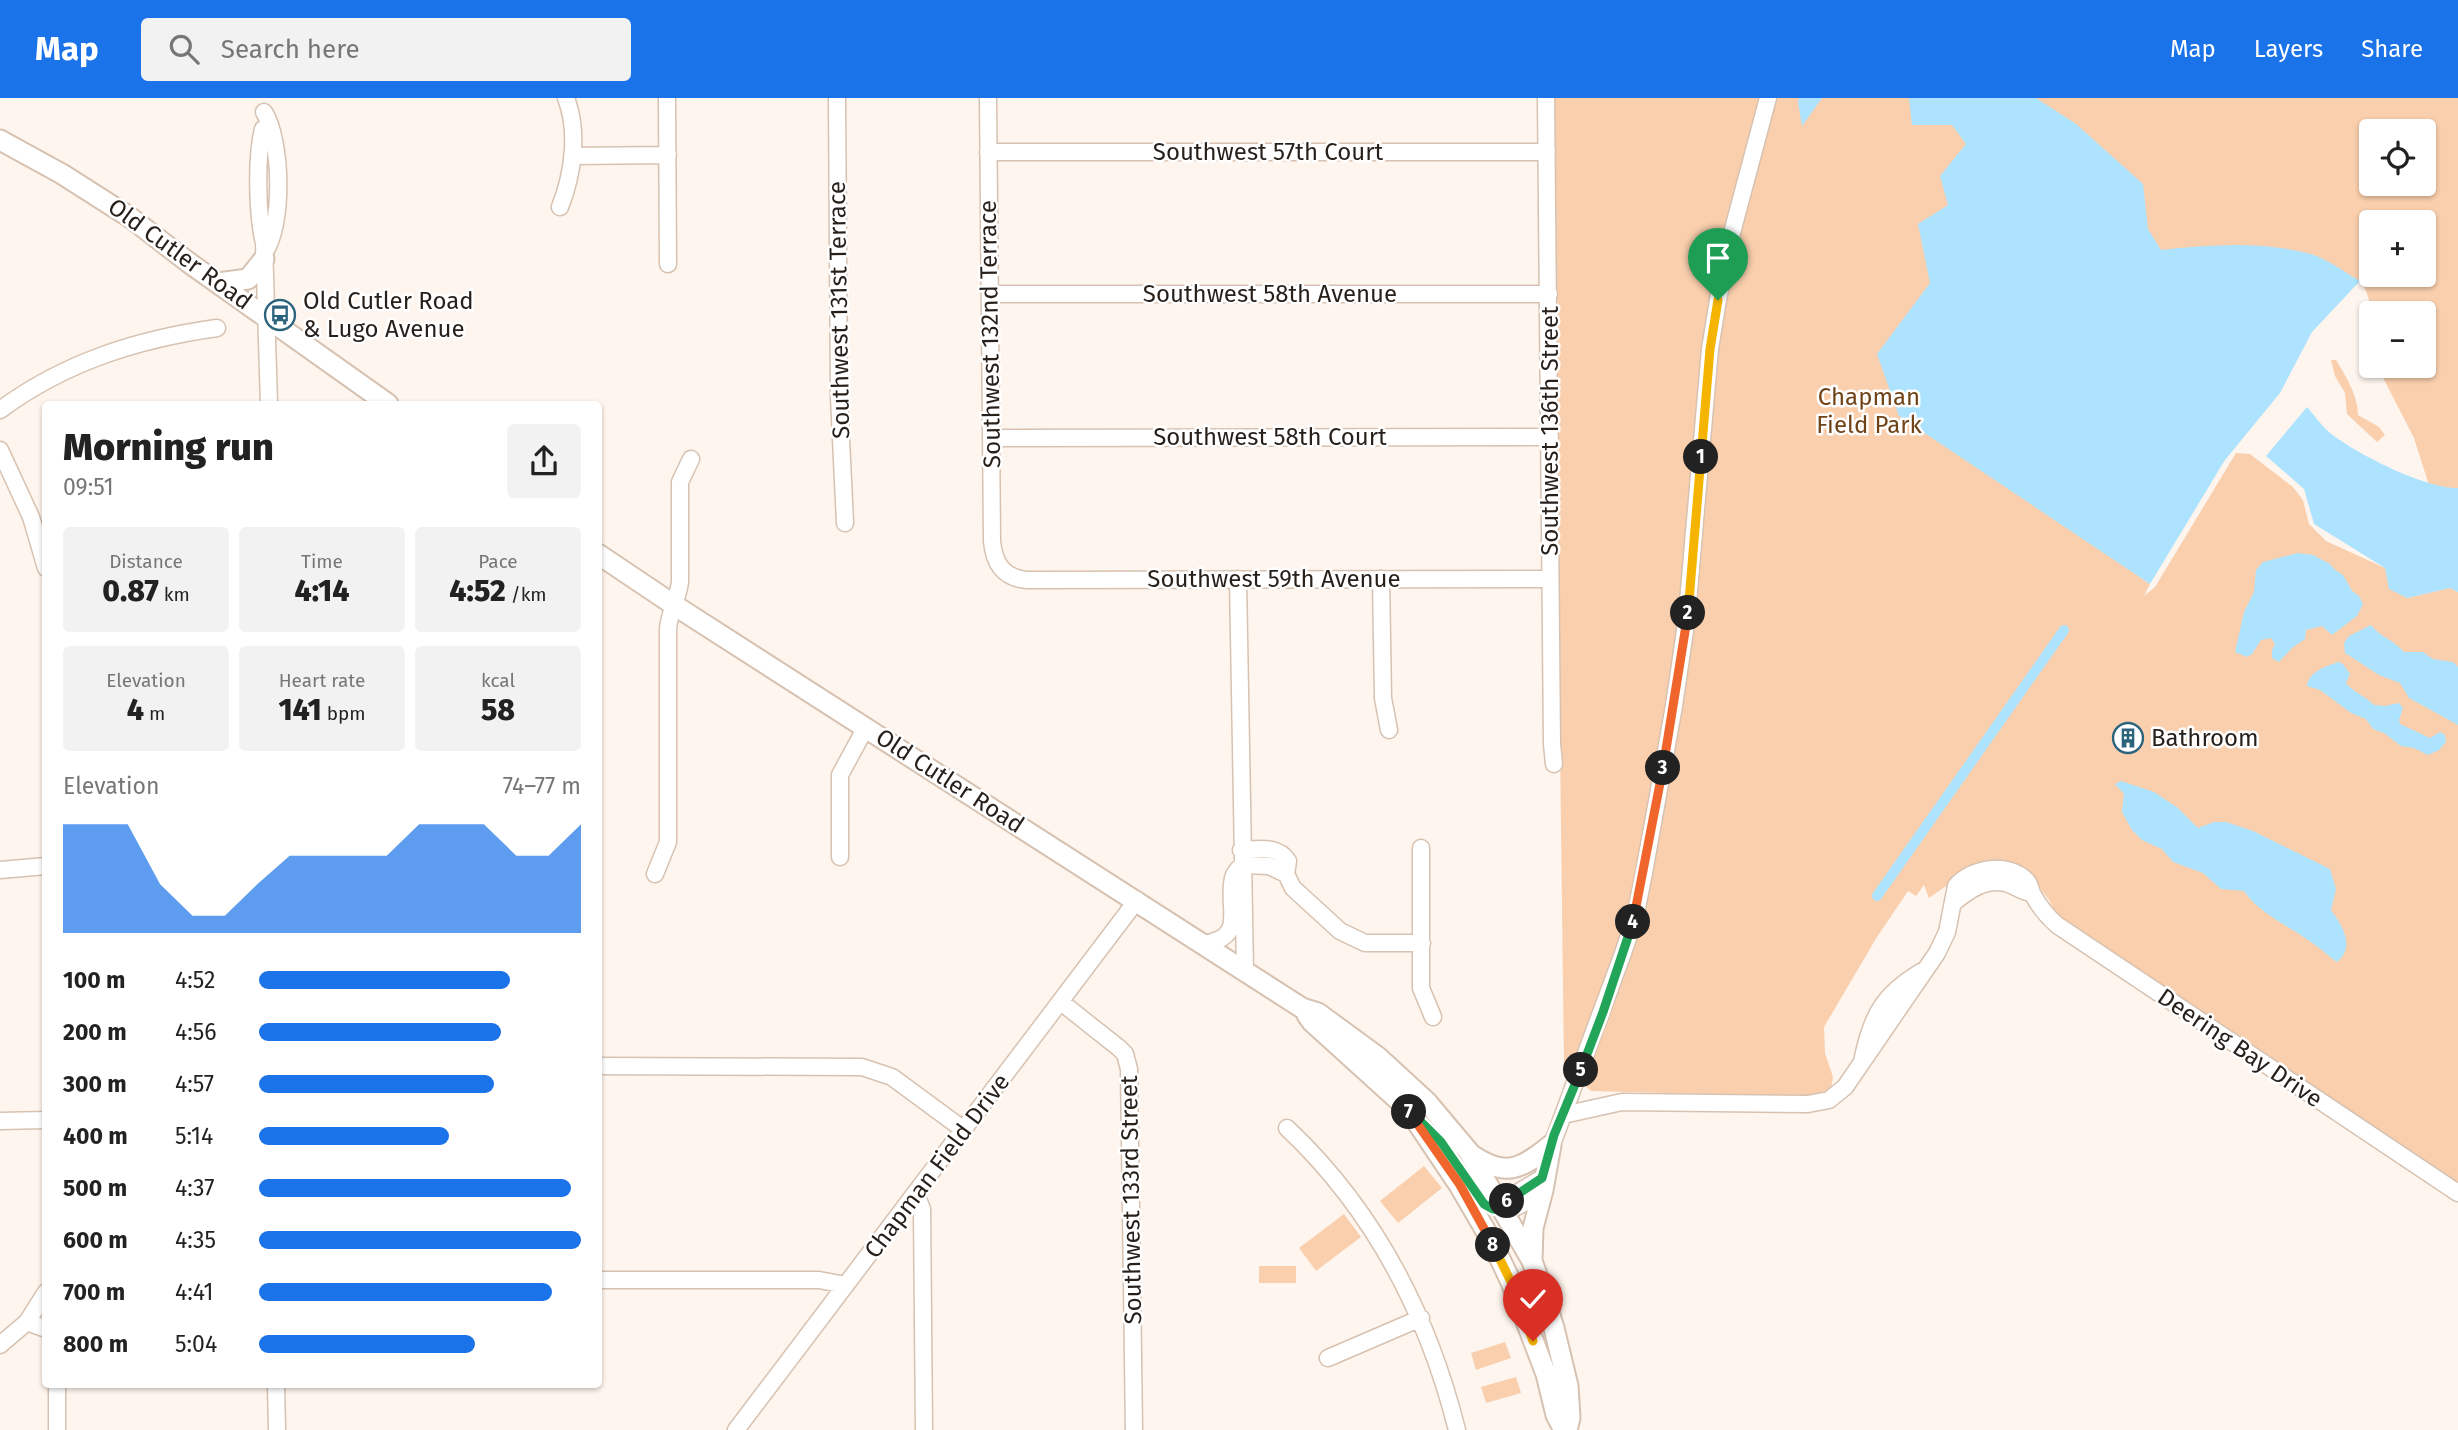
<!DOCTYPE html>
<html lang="en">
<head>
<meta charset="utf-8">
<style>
	:root { --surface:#fff; --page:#f2f2f2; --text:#222; --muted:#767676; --accent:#1a73e8 }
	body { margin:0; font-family:"Fira Sans",sans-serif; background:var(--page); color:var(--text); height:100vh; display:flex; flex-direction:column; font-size:26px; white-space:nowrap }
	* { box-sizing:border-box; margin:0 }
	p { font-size:23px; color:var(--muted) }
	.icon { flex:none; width:38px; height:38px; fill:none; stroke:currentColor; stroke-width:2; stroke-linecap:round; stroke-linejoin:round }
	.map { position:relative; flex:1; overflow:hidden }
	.details { position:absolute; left:42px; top:303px; width:560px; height:987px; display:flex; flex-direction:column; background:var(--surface); border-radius:7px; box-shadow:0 2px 5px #0004 }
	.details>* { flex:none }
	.controls { position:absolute; left:2359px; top:21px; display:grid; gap:14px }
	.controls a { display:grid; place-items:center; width:77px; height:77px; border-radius:7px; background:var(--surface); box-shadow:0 2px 5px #0004; font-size:35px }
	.pin { position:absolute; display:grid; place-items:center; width:60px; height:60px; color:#fff; margin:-72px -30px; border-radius:50% 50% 50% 0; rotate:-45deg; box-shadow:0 0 7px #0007 }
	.pin .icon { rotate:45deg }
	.km { position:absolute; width:35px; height:35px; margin:-18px; border-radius:50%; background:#222; color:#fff; font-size:19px; line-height:35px; text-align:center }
	.round { display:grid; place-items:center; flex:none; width:74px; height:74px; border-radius:7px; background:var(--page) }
	.summary { display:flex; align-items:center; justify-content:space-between; height:119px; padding:0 21px }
	h1 { font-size:38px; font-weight:800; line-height:52px }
	.metrics { display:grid; grid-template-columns:repeat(3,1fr); gap:10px; height:119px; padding:7px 21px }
	.metrics div { display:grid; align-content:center; border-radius:7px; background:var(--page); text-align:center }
	.metrics b { font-size:30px; font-weight:800 }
	.metrics small { font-size:19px; font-weight:400 }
	.metrics p { font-size:19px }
	.chart { height:196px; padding:14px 21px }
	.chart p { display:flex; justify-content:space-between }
	.chart svg { width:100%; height:126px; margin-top:7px; fill:var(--accent); opacity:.7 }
	ul { padding:0 21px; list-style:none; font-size:23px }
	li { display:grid; grid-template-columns:112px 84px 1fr; align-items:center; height:52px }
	li i { height:18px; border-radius:9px; background:var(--accent) }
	header { display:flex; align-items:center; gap:42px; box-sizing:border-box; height:98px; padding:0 35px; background:var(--accent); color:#fff }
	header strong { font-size:33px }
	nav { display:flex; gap:38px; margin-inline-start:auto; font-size:24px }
	.search { width:490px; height:63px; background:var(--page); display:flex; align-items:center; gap:18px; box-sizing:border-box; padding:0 24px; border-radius:7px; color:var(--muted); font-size:26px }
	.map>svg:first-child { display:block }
	.green { fill:#f9cfad; fill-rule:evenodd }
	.water { fill:#ade3fe }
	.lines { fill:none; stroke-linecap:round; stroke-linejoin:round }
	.canal { stroke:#ade3fe; stroke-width:10 }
	.minor-casing { stroke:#d7c2b1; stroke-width:19 }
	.major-casing { stroke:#d7c2b1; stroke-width:23 }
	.minor { stroke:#fff; stroke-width:16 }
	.major { stroke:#fff; stroke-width:19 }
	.split-1-casing { stroke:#fff; stroke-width:14 }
	.split-2-casing { stroke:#fff; stroke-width:14 }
	.split-3-casing { stroke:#fff; stroke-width:14 }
	.split-4-casing { stroke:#fff; stroke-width:14 }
	.split-5-casing { stroke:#fff; stroke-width:14 }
	.split-6-casing { stroke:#fff; stroke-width:14 }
	.split-7-casing { stroke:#fff; stroke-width:14 }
	.split-8-casing { stroke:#fff; stroke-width:14 }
	.split-9-casing { stroke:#fff; stroke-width:14 }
	.split-1 { stroke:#f5b400; stroke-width:9 }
	.split-2 { stroke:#f5b400; stroke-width:9 }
	.split-3 { stroke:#f0652b; stroke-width:9 }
	.split-4 { stroke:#f0652b; stroke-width:9 }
	.split-5 { stroke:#22a559; stroke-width:9 }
	.split-6 { stroke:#22a559; stroke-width:9 }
	.split-7 { stroke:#22a559; stroke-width:9 }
	.split-8 { stroke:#f0652b; stroke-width:9 }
	.split-9 { stroke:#f5b400; stroke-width:9 }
	.labels { text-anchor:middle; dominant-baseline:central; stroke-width:5; stroke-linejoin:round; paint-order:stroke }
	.street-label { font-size:24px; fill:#271f19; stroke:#fff }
	.poi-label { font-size:24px; fill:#271f19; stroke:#fff; text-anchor:start }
	.park-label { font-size:24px; fill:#704317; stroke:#fff }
</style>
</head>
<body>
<header>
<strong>Map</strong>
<div class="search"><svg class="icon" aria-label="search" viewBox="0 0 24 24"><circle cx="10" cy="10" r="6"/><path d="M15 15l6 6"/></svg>Search here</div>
<nav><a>Map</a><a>Layers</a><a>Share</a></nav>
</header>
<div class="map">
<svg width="2458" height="1332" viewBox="0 0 2458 1332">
	<rect width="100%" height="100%" fill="#fef5ee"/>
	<!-- green -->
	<path class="green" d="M1552 0H2458V401L2433 400 2414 340 2377 268H2424V215H2371V226C2370 209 2371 189 2354 180L2302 237 2137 477 2150 486 2144 498 2155 489 2236 355 2250 356 2293 389 2303 402 2309 426 2326 443 2385 470 2407 500 2450 490 2458 494V1085L2056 816 2049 802 2031 779 1966 774 1929 800 1924 787 1916 798 1908 793 1877 839 1824 929 1825 955 1833 979 1831 991 1818 999 1591 993 1564 970ZM2371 33H2424V86H2371ZM2371 124H2424V177H2371Z
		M2331 262H2336C2346 278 2358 298 2358 317L2379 329 2385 337 2377 344 2347 316 2345 295 2335 278Z
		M1424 1068 1442 1090 1398 1125 1380 1103Z
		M1344 1116 1361 1139 1316 1173 1299 1150Z
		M1259 1168H1296V1185H1259Z
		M1505 1244 1511 1260 1476 1272 1471 1255Z
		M1516 1279 1521 1295 1486 1305 1481 1289Z"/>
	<!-- water -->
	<path class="water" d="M1799 0H1822L1802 28 1798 4Z
		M1909 0H2036L2076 26 2143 86 2148 131 2161 152C2209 147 2259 143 2307 155 2325 159 2344 174 2360 183L2312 234 2280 295 2225 362 2150 486 1899 318 1877 256 1930 185 1918 126 1948 107 1940 78 1966 46 1952 27H1912Z
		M2307 309C2314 317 2321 327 2329 334 2354 355 2426 391 2458 390V494L2450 490 2407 500 2389 491 2385 470 2314 426 2304 391 2266 358Z
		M2298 455 2313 457 2330 466 2334 471 2343 477 2352 493 2359 498 2363 506 2357 518 2332 537 2322 528 2306 532 2305 541 2292 550 2279 564 2272 560V552L2275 546 2271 540 2261 542 2252 556 2247 559 2235 554 2244 514 2254 494 2256 472 2263 464Z
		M2371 527C2380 539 2394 542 2404 554H2423L2433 561 2453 564 2458 569V627L2409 600 2400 585 2379 577 2345 555 2344 545 2349 538Z
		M2338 564 2343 566 2350 576 2346 585C2353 594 2365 598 2374 607L2385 608 2399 605 2403 610 2399 622 2400 626 2430 640 2440 634 2445 637 2446 644 2439 652 2428 657 2414 650 2401 648 2384 635 2373 631 2366 621 2351 615 2320 592 2307 588C2309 573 2325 569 2338 564Z
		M2121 683 2154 694 2178 710 2198 730 2214 724H2226L2253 733 2330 771 2336 791 2331 812C2342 827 2356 849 2337 864 2329 859 2323 852 2315 847 2292 829 2260 817 2244 793L2221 791 2203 775 2173 764 2162 751 2142 742 2132 732 2122 714 2124 696 2115 686Z"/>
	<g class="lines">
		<!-- canal -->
		<path class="canal" d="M1877 798 2064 532"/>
		<!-- minor casing -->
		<g class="minor-casing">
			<path id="minor" d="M667 0 668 166
				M837 0 839 299 845 425
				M988 0 992 443C994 466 1004 480 1027 482L1550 481
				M1546 0 1552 646 1554 666
				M264 14C282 42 284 128 264 155
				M263 31C256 59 257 116 264 145L269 306
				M988 54H1547
				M572 58 668 57
				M560 109C573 76 579 34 566 0
				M990 196H1549
				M0 312C65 264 138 241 217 230
				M991 340 1550 339
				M0 352 31 419 46 470
				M1238 481 1245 873
				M1381 481 1383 600 1389 632
				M1421 750V890L1433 919
				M1241 752C1258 751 1278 747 1288 763L1286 776 1293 790 1340 833 1365 845H1422
				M840 759V677L866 629
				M1242 767 1269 768 1286 776
				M0 772 46 768
				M655 776 668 744V531C669 515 678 501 680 484V384L691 361
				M1953 805C1968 793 1985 780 2005 785 2014 787 2022 794 2031 795
				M1203 846C1248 839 1226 811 1233 780 1234 776 1238 771 1242 767
				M1061 904 1119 950 1125 956 1129 971 1134 1332
				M1863 959C1872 917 1884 896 1921 874
				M598 968 862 969 892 979 964 1032
				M1563 1017 1622 858 1635 820 1644 775 1674 608 1686 526 1710 251 1718 202 1729 146 1768 0
				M0 1023 46 1022
				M1287 1030C1374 1112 1428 1217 1457 1332
				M1548 1057 1563 1017 1622 1004 1808 1006 1829 1002 1845 989 1937 855 1947 834 1956 788C1972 769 2008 764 2026 782 2031 787 2030 792 2033 797 2039 808 2048 819 2057 827L2458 1095
				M1541 1082C1534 1098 1522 1111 1504 1112L1507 1101 1542 1080
				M916 1096 922 1111 924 1332
				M598 1182H819L846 1187
				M46 1194 27 1224 46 1231
				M0 1247 27 1224
				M1328 1260 1421 1220
				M57 1286V1332
				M276 1286 277 1332
				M736 1332 1137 802"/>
		</g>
		<!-- major casing -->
		<g class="major-casing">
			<path id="major" d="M0 42 62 76 131 120 188 164 388 306
				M218 185 248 181 264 161
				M598 456 674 507 1302 910 1318 915 1378 959 1427 1004 1469 1054 1532 1163 1540 1185 1554 1230 1568 1288 1570 1320 1567 1332
				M1307 917 1312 924 1408 1011 1459 1087 1491 1142 1511 1184 1546 1276 1556 1317 1564 1332
				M1472 1057C1506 1080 1521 1071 1551 1047
				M1532 1163 1533 1130 1543 1092 1551 1047"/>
		</g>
		<!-- minor -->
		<use href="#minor" class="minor"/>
		<!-- major -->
		<use href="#major" class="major"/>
	</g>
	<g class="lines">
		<!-- split-1 casing -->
		<g class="split-1-casing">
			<path id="split-1" d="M1701 359 1710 251 1718 202"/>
		</g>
		<!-- split-2 casing -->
		<g class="split-2-casing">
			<path id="split-2" d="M1688 515 1701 359"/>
		</g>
		<!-- split-3 casing -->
		<g class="split-3-casing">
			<path id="split-3" d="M1663 670 1688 515"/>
		</g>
		<!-- split-4 casing -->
		<g class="split-4-casing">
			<path id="split-4" d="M1633 824 1663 670"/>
		</g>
		<!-- split-5 casing -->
		<g class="split-5-casing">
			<path id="split-5" d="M1581 972 1603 914 1633 824"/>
		</g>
		<!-- split-6 casing -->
		<g class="split-6-casing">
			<path id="split-6" d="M1507 1103 1542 1080 1554 1037 1581 972"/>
		</g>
		<!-- split-7 casing -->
		<g class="split-7-casing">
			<path id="split-7" d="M1409 1014 1408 1011 1441 1044 1484 1106 1493 1111 1504 1112 1507 1103"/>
		</g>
		<!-- split-8 casing -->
		<g class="split-8-casing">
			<path id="split-8" d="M1409 1014 1460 1087 1493 1147"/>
		</g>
		<!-- split-9 casing -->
		<g class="split-9-casing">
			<path id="split-9" d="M1493 1147 1511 1184 1533 1243"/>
		</g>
		<!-- split-1 -->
		<use href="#split-1" class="split-1"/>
		<!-- split-2 -->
		<use href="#split-2" class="split-2"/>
		<!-- split-3 -->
		<use href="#split-3" class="split-3"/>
		<!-- split-4 -->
		<use href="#split-4" class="split-4"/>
		<!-- split-5 -->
		<use href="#split-5" class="split-5"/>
		<!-- split-6 -->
		<use href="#split-6" class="split-6"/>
		<!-- split-7 -->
		<use href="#split-7" class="split-7"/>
		<!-- split-8 -->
		<use href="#split-8" class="split-8"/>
		<!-- split-9 -->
		<use href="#split-9" class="split-9"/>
	</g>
	<!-- icons -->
	<defs>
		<g id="bus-ring" transform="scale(1.575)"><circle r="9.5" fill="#fff" stroke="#2c647e" stroke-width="1.5"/><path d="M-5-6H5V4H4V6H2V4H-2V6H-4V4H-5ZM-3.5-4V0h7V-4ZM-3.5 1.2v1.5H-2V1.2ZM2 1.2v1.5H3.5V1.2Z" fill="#2c647e"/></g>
		<g id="building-ring" transform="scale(1.575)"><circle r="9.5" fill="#fff" stroke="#2c647e" stroke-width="1.5"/><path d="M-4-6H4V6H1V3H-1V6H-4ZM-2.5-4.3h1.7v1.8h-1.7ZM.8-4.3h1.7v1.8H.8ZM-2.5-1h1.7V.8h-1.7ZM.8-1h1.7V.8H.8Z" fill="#2c647e"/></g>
	</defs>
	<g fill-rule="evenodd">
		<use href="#bus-ring" x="280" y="217"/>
		<use href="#building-ring" x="2128" y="640"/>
	</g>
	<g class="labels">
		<!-- street labels -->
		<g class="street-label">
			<text x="1268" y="54">Southwest 57th Court</text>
			<text transform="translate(180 156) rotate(36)">Old Cutler Road</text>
			<text x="1270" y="196">Southwest 58th Avenue</text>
			<text transform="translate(839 212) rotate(-91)">Southwest 131st Terrace</text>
			<text transform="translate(990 236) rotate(-91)">Southwest 132nd Terrace</text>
			<text transform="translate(1550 333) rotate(-90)">Southwest 136th Street</text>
			<text x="1270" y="339">Southwest 58th Court</text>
			<text x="1274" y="481">Southwest 59th Avenue</text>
			<text transform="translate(950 683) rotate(33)">Old Cutler Road</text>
			<text transform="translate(2240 950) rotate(34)">Deering Bay Drive</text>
			<text transform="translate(937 1068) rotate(-53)">Chapman Field Drive</text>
			<text transform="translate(1131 1102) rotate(-91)">Southwest 133rd Street</text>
		</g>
		<!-- poi labels -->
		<g class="poi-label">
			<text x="303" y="203">Old Cutler Road<tspan x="303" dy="28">&amp; Lugo Avenue</tspan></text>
			<text x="2151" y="640">Bathroom</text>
		</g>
		<!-- park labels -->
		<g class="park-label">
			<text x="1869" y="299">Chapman<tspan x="1869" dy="28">Field Park</tspan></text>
		</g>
	</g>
</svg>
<div class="controls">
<a><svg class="icon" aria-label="locate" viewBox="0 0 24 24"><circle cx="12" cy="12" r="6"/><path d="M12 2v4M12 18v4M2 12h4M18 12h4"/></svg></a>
<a>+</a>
<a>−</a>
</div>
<div class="pin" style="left:1718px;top:202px;background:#1e9e55"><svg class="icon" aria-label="arrive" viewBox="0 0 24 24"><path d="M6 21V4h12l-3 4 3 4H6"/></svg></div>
<div class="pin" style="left:1533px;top:1243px;background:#d93025"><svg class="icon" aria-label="check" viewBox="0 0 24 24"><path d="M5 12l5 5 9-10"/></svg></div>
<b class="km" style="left:1701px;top:359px">1</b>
<b class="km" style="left:1688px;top:515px">2</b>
<b class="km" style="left:1663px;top:670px">3</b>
<b class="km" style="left:1633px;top:824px">4</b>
<b class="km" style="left:1581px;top:972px">5</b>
<b class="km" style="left:1507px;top:1103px">6</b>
<b class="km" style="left:1409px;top:1014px">7</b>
<b class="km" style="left:1493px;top:1147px">8</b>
<section class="details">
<div class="summary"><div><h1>Morning run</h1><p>09:51</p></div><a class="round"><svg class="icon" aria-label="share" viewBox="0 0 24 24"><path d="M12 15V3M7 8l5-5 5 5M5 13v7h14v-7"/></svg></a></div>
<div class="metrics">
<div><p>Distance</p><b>0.87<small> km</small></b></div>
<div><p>Time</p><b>4:14</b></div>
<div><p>Pace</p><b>4:52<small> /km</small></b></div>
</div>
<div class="metrics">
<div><p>Elevation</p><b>4<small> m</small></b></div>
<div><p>Heart rate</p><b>141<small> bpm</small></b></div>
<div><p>kcal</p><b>58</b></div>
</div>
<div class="chart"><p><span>Elevation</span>74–77 m</p>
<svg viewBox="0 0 160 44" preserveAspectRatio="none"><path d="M0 44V6L10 6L20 6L30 27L40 38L50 38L60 27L70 17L80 17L90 17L100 17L110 6L120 6L130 6L140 17L150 17L160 6V44z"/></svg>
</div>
<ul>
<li><b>100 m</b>4:52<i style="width:78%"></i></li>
<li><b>200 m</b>4:56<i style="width:75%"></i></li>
<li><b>300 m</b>4:57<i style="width:73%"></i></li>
<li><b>400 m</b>5:14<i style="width:59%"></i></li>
<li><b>500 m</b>4:37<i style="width:97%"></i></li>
<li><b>600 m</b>4:35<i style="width:100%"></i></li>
<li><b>700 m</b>4:41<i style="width:91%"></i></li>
<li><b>800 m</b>5:04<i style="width:67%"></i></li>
</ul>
</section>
</div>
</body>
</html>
